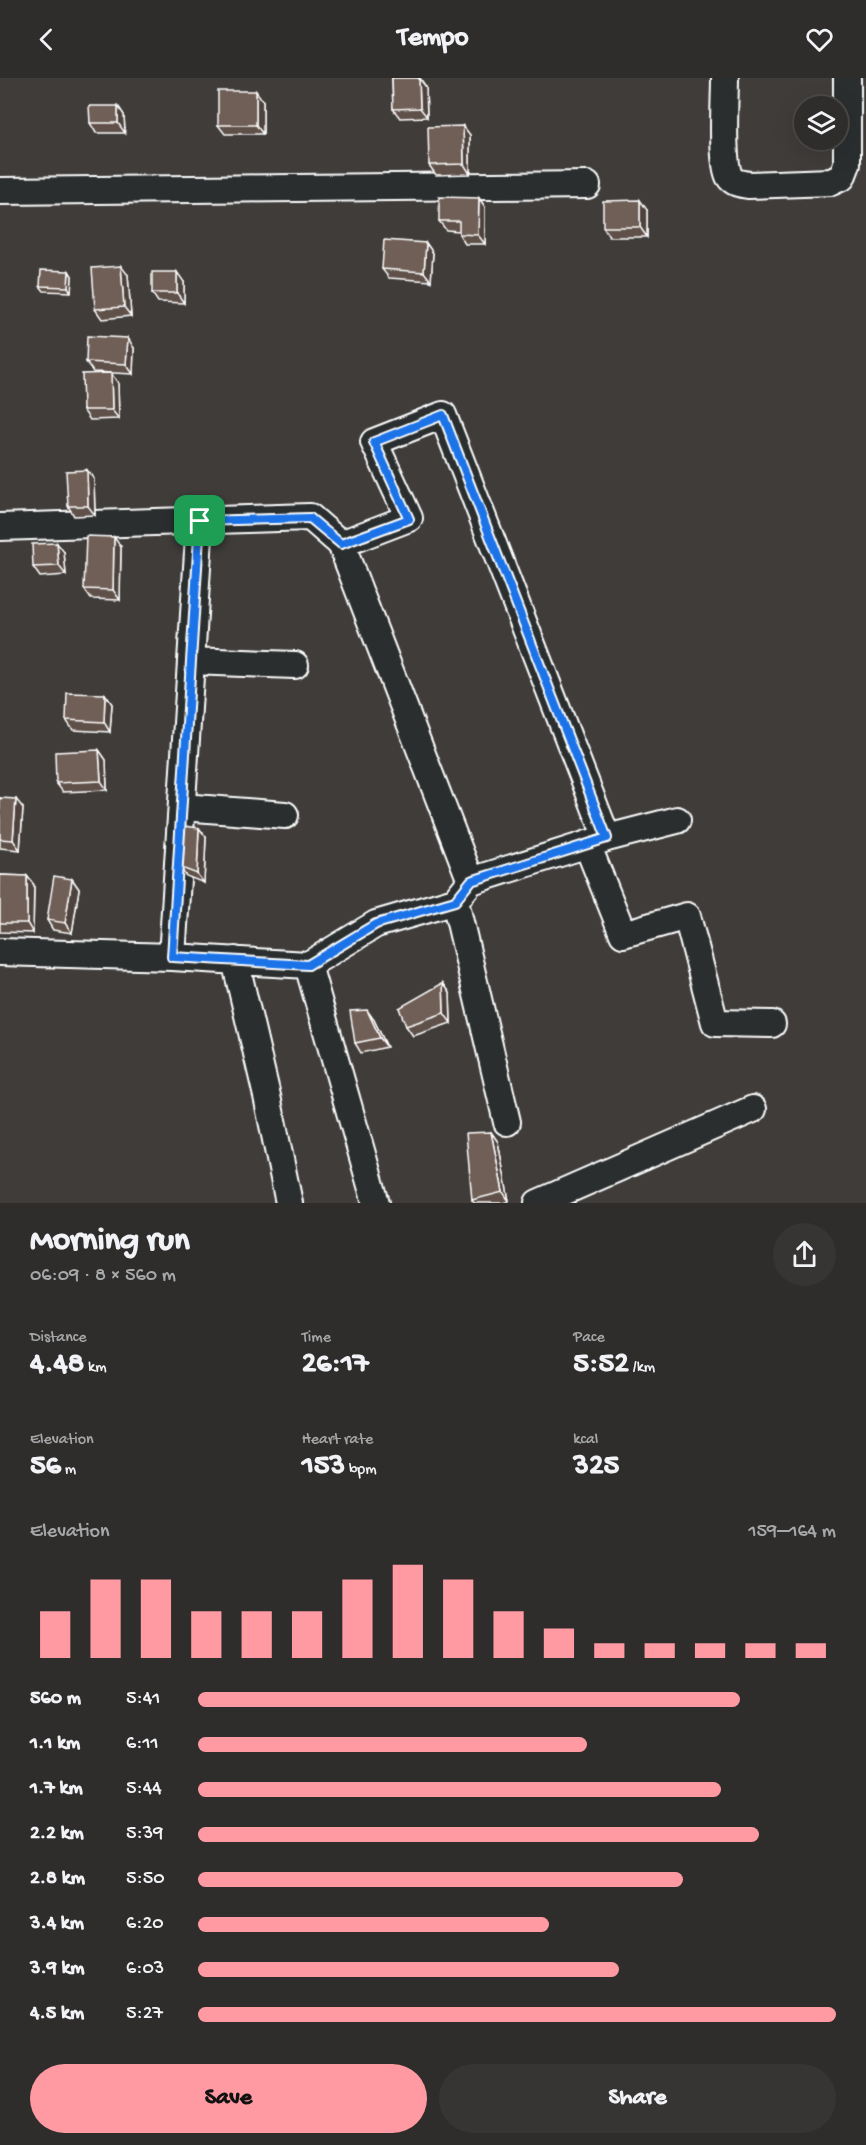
<!DOCTYPE html>
<html lang="en">
<head>
<meta charset="utf-8">
<style>
	:root { --surface:#2f2d2c; --page:#373534; --text:#f1f3f6; --muted:#a7a8a9; --line:#4a4948; --accent:#ff9aa2 }
	body { margin:0; font-family:"Gochi Hand",sans-serif; background:var(--page); color:var(--text); height:100vh; display:flex; flex-direction:column; font-size:22px; white-space:nowrap }
	* { box-sizing:border-box; margin:0 }
	p { font-size:20px; color:var(--muted) }
	.icon { flex:none; width:33px; height:33px; fill:none; stroke:currentColor; stroke-width:2; stroke-linecap:round; stroke-linejoin:round }
	.map { position:relative; height:1125px; overflow:hidden }
	.details { display:flex; flex-direction:column; background:var(--surface); flex:1 }
	.details>* { flex:none }
	.fabs { position:absolute; left:794px; top:18px; display:grid; gap:12px }
	.fabs a { display:grid; place-items:center; width:54px; height:54px; border-radius:50%; background:var(--surface); box-shadow:0 6px 24px #0002,0 0 0 2px var(--line); font-size:30px }
	.pin { position:absolute; display:grid; place-items:center; width:51px; height:51px; color:#fff; margin:-26px; border-radius:12px; box-shadow:0 3px 9px #0006 }
	.round { display:grid; place-items:center; flex:none; width:63px; height:63px; border-radius:32px; background:var(--page) }
	.headline { display:flex; align-items:center; justify-content:space-between; height:102px; padding:0 30px }
	h1 { font-size:33px; font-weight:700; line-height:45px }
	.figures { display:grid; grid-template-columns:repeat(3,1fr); gap:9px; height:102px; padding:6px 30px }
	.figures div { display:grid; align-content:center }
	.figures b { font-size:30px; font-weight:700 }
	.figures small { font-size:16px; font-weight:400 }
	.figures p { font-size:16px }
	.chart { height:168px; padding:12px 30px }
	.chart p { display:flex; justify-content:space-between }
	.chart svg { width:100%; height:108px; margin-top:6px; stroke:var(--accent); stroke-width:6 }
	.cta { display:flex; gap:12px; margin-top:auto; padding:12px 30px }
	.cta a { flex:1; height:69px; border-radius:36px; background:var(--accent); color:#111; font-size:24px; font-weight:700; line-height:69px; text-align:center }
	.cta a+a { background:var(--page); color:var(--text) }
	ul { padding:0 30px; list-style:none; font-size:20px }
	li { display:grid; grid-template-columns:96px 72px 1fr; align-items:center; height:45px }
	li i { height:15px; border-radius:8px; background:var(--accent) }
	header { display:flex; justify-content:space-between; align-items:center; height:78px; padding:0 30px; background:var(--surface); font-size:27px; font-weight:700 }
	.map>svg:first-child { display:block }
	.lines { fill:none; stroke-linecap:round; stroke-linejoin:round }
	.minor-casing { stroke:#fff; stroke-width:30 }
	.minor { stroke:#2a2d2e; stroke-width:26 }
	.wall { fill:#5f514a; stroke:#fff; stroke-width:1.5 }
	.shaded-wall { fill:#4e423c; stroke:#fff; stroke-width:1.5 }
	.building { fill:#6f5e56; stroke:#fff; stroke-width:1.5 }
	.route-casing { stroke:#fff; stroke-width:12 }
	.route { stroke:#1a73e8; stroke-width:8 }
</style>
</head>
<body>
<header><svg class="icon" aria-label="back" viewBox="0 0 24 24"><path d="M15 5l-7 7 7 7"/></svg>Tempo<svg class="icon" aria-label="heart" viewBox="0 0 24 24"><path d="M12 20l-8-8c-3-5 5-10 8-4 3-6 11-1 8 4z"/></svg></header>
<div class="map">
<svg width="866" height="1125" viewBox="0 0 866 1125">
	<rect width="100%" height="100%" fill="#3f3c3a"/>
	<filter id="ink" filterUnits="userSpaceOnUse"><feTurbulence type="fractalNoise" baseFrequency=".0167" numOctaves="2"/><feDisplacementMap in="SourceGraphic" scale="12" xChannelSelector="R" yChannelSelector="G"/><feConvolveMatrix kernelMatrix="1 2 1 2 8 2 1 2 1" color-interpolation-filters="sRGB"/></filter>
	<g filter="url(#ink)">
		<g class="lines">
			<!-- minor casing -->
			<g class="minor-casing">
				<path id="minor" d="M725 0C725 22 721 80 729 98 733 105 741 106 749 107L831 104 842 99 847 86V0
					M0 113 587 107
					M0 449 310 439 341 466 471 803 455 823 376 846 308 887 172 879 0 874
					M341 466 409 440 374 364 443 337 607 760
					M191 583 295 587
					M182 729 285 737
					M587 766 623 856 687 838 715 945 772 946
					M471 803 607 760 677 742
					M455 823 507 1044
					M172 879 200 443
					M235 882 267 1018 289 1125
					M308 887 376 1125
					M538 1125 753 1031"/>
			</g>
			<!-- minor -->
			<use href="#minor" class="minor"/>
		</g>
		<!-- wall -->
		<path class="wall" d="M392 0H420L426 9 427 39 400 40 393 31Z
			M263 23V56H225L218 47Z
			M118 28 124 37 125 55H96L90 45Z
			M463 48 470 57V96L436 97 429 87Z
			M479 120 485 129V166H465L459 156V153L446 152 439 143Z
			M647 132V159H609L603 149Z
			M426 165 433 175 431 203 389 200 382 191Z
			M69 193 72 198 71 214 44 213 40 208Z
			M128 197 131 238 102 241 95 231Z
			M184 204V225L158 224 152 215Z
			M134 270 133 296 93 294 86 284Z
			M118 305 119 341 90 342 83 332Z
			M87 392 94 401 95 437 74 438 68 428Z
			M121 469 120 522 91 521 84 511Z
			M64 474 66 497 40 499 33 489Z
			M105 616 112 626 110 654 73 652 66 642Z
			M99 672 106 682 107 712 63 714 56 705Z
			M0 720 23 730 20 772 0 770Z
			M199 750 206 759 204 805 186 798 179 789Z
			M0 797 27 798 34 807 33 855 0 854Z
			M72 801 79 811 72 855 53 852 47 842Z
			M443 905 450 915 451 945 413 958 406 948Z
			M374 942 387 969 361 975 355 965Z
			M491 1054 498 1064 509 1123 503 1125H474L472 1122Z"/>
		<!-- shaded-wall -->
		<path class="shaded-wall" d="M419 0 426 9 427 39 420 30Z
			M256 13 263 23V56L256 47Z
			M118 28 124 37 125 55 118 45Z
			M463 48 470 57V96L464 86Z
			M479 120 485 129V166L478 157Z
			M640 122 647 132V159L640 149Z
			M426 165 433 175 431 203 424 194Z
			M121 188 128 197 131 238 124 229Z
			M69 193 72 198 71 214 68 209Z
			M177 194 184 204V225L177 215Z
			M128 260 134 270 133 296 126 286Z
			M111 295 118 305 119 341 112 332Z
			M87 392 94 401 95 437 88 428Z
			M114 459 121 469 120 522 113 512Z
			M57 465 64 474 66 497 59 488Z
			M105 616 112 626 110 654 104 644Z
			M99 672 106 682 107 712 101 703Z
			M16 721 23 730 20 772 13 762Z
			M199 750 206 759 204 805 197 796Z
			M27 798 34 807 33 855 27 845Z
			M72 801 79 811 72 855 65 845Z
			M443 905 450 915 451 945 444 935Z
			M367 932 374 942 387 969 380 960Z
			M491 1054 498 1064 509 1123 503 1114Z"/>
		<!-- building -->
		<path class="building" d="M392 0H419L420 30 393 31Z
			M218 13H256V47H218Z
			M89 28H118V45H90Z
			M463 48 464 86 429 87 428 49Z
			M439 119 479 120 478 157 459 156V143H439Z
			M640 122V149H603V123Z
			M384 162 426 165 424 194 382 191Z
			M121 188 124 229 95 231 92 190Z
			M41 192 69 193 68 209 40 208Z
			M152 194H177V215H152Z
			M87 258 128 260 126 286 86 284Z
			M111 295 112 332H83L82 296Z
			M87 392 88 428H68L66 393Z
			M86 458 114 459 113 512 84 511Z
			M57 465 59 488 33 489 32 466Z
			M67 615 105 616 104 644 66 642Z
			M99 672 101 703 56 705 55 674Z
			M0 720 16 721 13 762 0 761Z
			M184 748 199 750 197 796 179 789Z
			M0 797 27 798V845H0Z
			M54 798 72 801 65 845 47 842Z
			M443 905 444 935 406 948 399 930Z
			M367 932 380 960 355 965 350 933Z
			M491 1054 503 1114 472 1122 466 1055Z"/>
	</g>
	<g class="lines" filter="url(#ink)">
		<!-- route casing -->
		<g class="route-casing">
			<path id="route" d="M443 337 607 760 471 803 455 823 376 846 308 887 172 879 200 443 310 440 341 466 409 441 374 364Z"/>
		</g>
		<!-- route -->
		<use href="#route" class="route"/>
	</g>
</svg>
<div class="fabs">
<a><svg class="icon" aria-label="layers" viewBox="0 0 24 24"><path d="M12 4l9 5-9 5-9-5zM3 14l9 5 9-5"/></svg></a>
</div>
<div class="pin" style="left:200px;top:443px;background:#1e9e55"><svg class="icon" aria-label="arrive" viewBox="0 0 24 24"><path d="M6 21V4h12l-3 4 3 4H6"/></svg></div>
</div>
<section class="details">
<div class="headline"><div><h1>Morning run</h1><p>06:09 · 8 × 560 m</p></div><a class="round"><svg class="icon" aria-label="share" viewBox="0 0 24 24"><path d="M12 15V3M7 8l5-5 5 5M5 13v7h14v-7"/></svg></a></div>
<div class="figures">
<div><p>Distance</p><b>4.48<small> km</small></b></div>
<div><p>Time</p><b>26:17</b></div>
<div><p>Pace</p><b>5:52<small> /km</small></b></div>
</div>
<div class="figures">
<div><p>Elevation</p><b>56<small> m</small></b></div>
<div><p>Heart rate</p><b>153<small> bpm</small></b></div>
<div><p>kcal</p><b>325</b></div>
</div>
<div class="chart"><p><span>Elevation</span>159–164 m</p>
<svg viewBox="0 0 160 44" preserveAspectRatio="none"><path d="M5 44V25M15 44V12M25 44V12M35 44V25M45 44V25M55 44V25M65 44V12M75 44V6M85 44V12M95 44V25M105 44V32M115 44V38M125 44V38M135 44V38M145 44V38M155 44V38"/></svg>
</div>
<ul>
<li><b>560 m</b>5:41<i style="width:85%"></i></li>
<li><b>1.1 km</b>6:11<i style="width:61%"></i></li>
<li><b>1.7 km</b>5:44<i style="width:82%"></i></li>
<li><b>2.2 km</b>5:39<i style="width:88%"></i></li>
<li><b>2.8 km</b>5:50<i style="width:76%"></i></li>
<li><b>3.4 km</b>6:20<i style="width:55%"></i></li>
<li><b>3.9 km</b>6:03<i style="width:66%"></i></li>
<li><b>4.5 km</b>5:27<i style="width:100%"></i></li>
</ul>
<div class="cta"><a>Save</a><a>Share</a></div>
</section>
</body>
</html>
